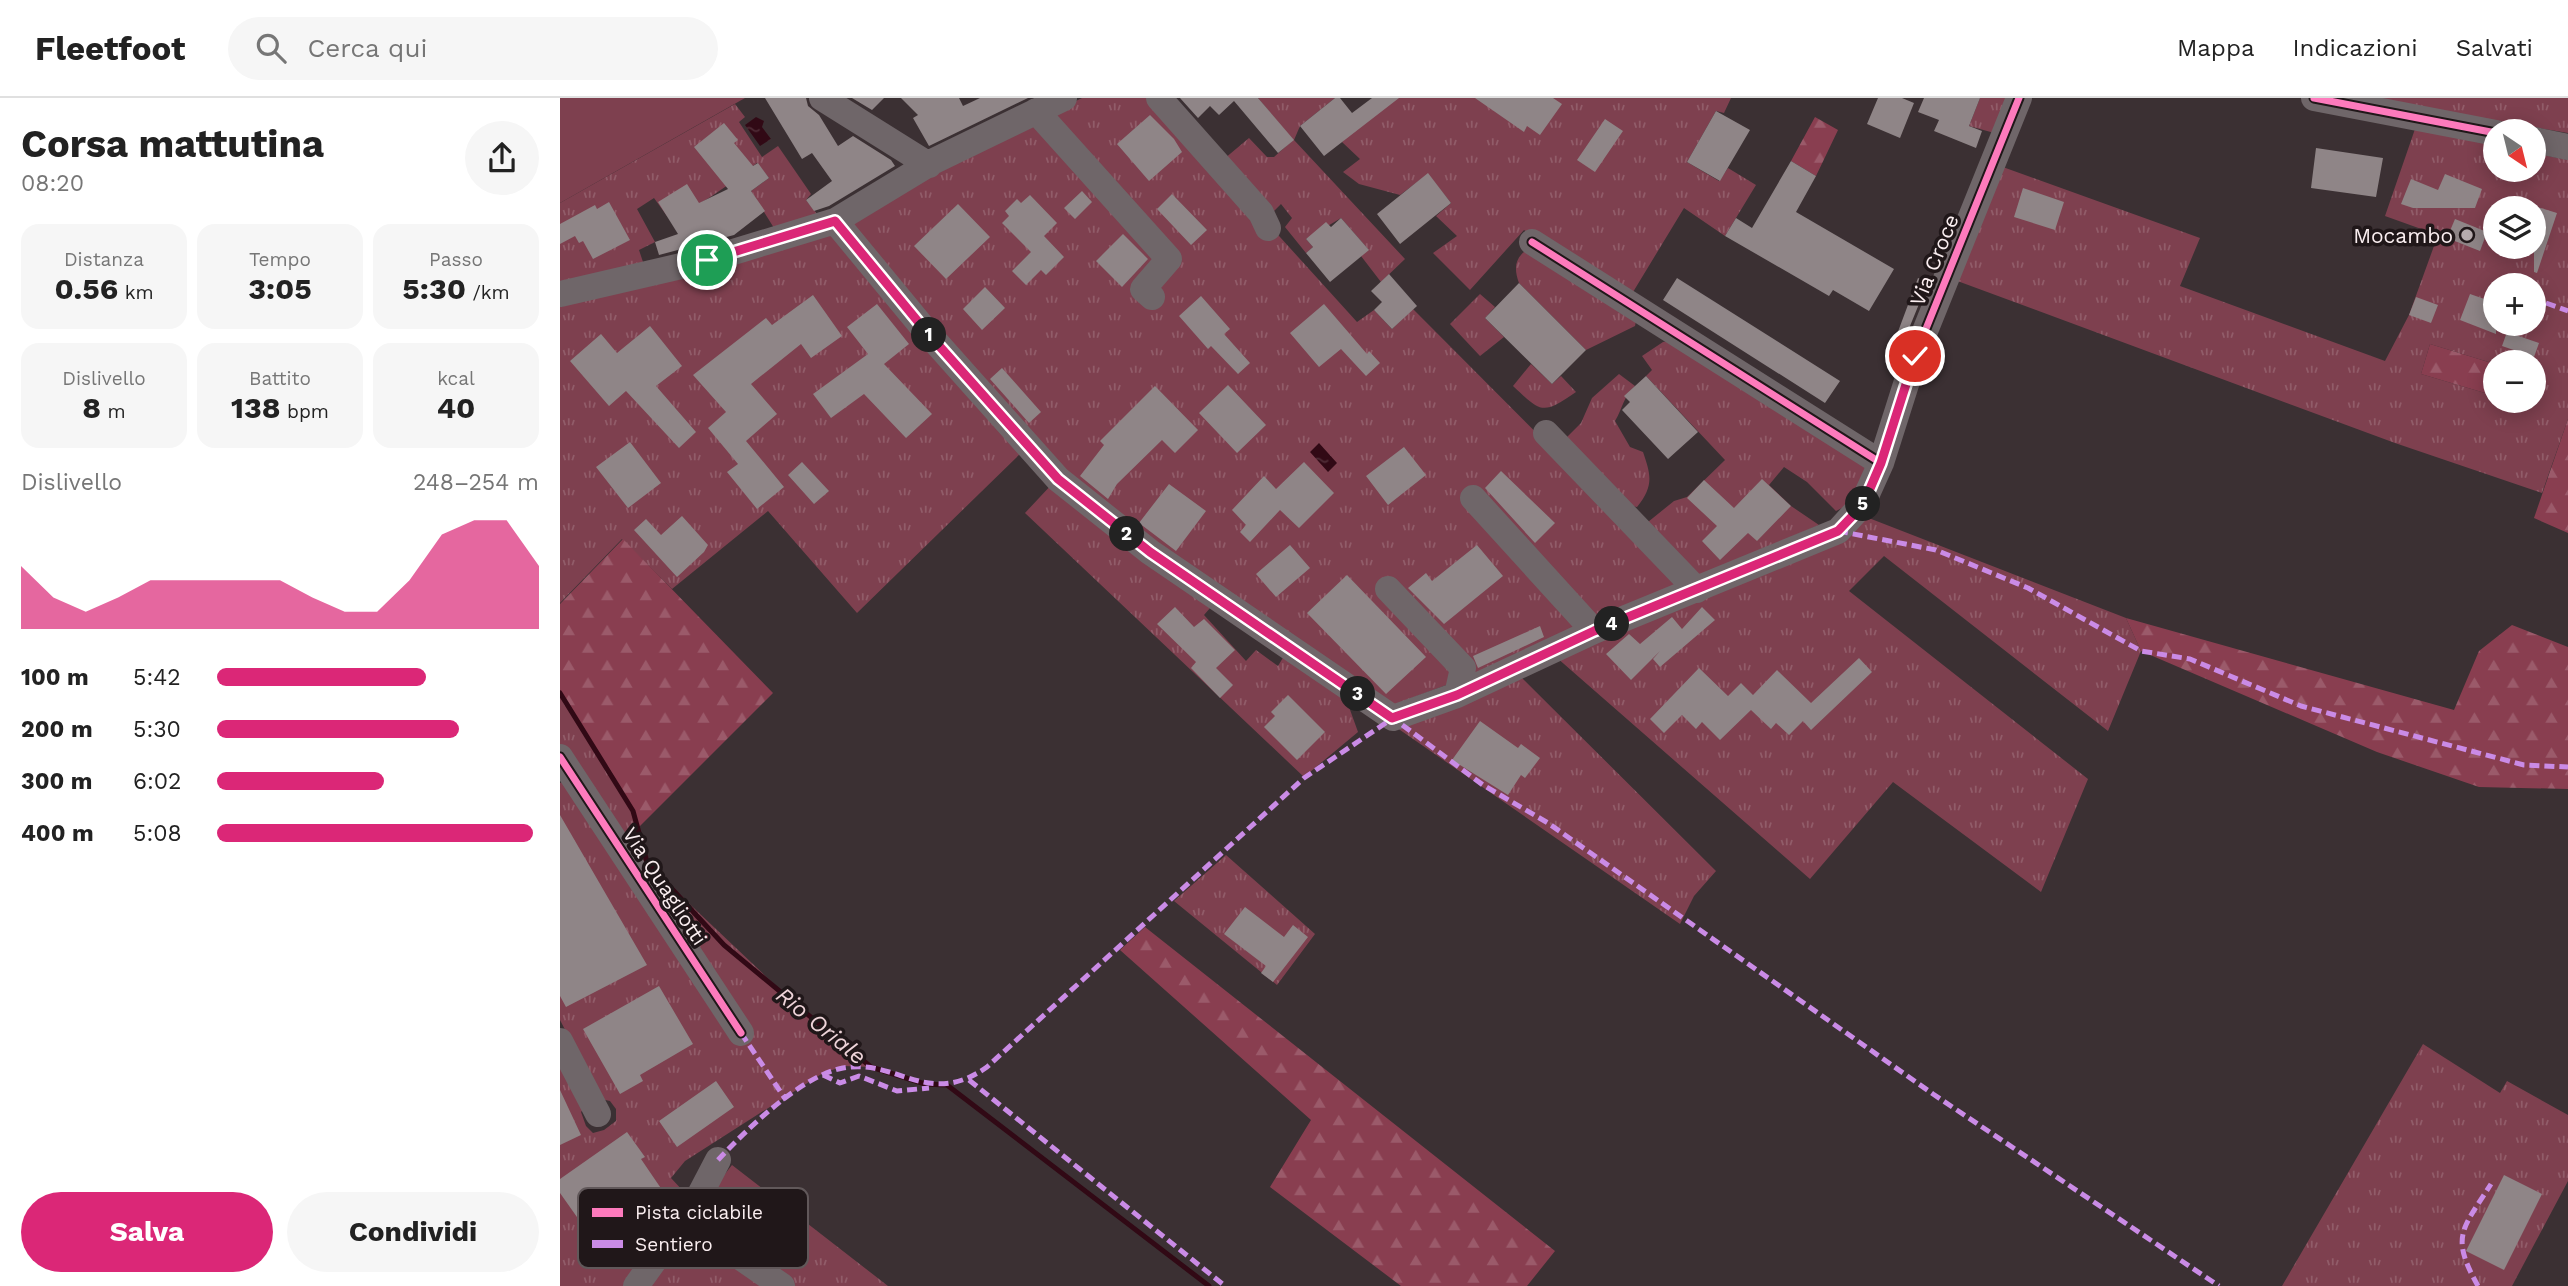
<!DOCTYPE html>
<html lang="it">
<head>
<meta charset="utf-8">
<style>
	:root { --surface:#fff; --page:#f6f6f6; --text:#222; --muted:#767676; --line:#e0e0e0; --accent:#db2777 }
	body { margin:0; font-family:"Work Sans",sans-serif; background:var(--page); color:var(--text); height:100vh; display:flex; flex-direction:column; font-size:26px; white-space:nowrap }
	* { box-sizing:border-box; margin:0 }
	p { font-size:23px; color:var(--muted) }
	.icon { flex:none; width:38px; height:38px; fill:none; stroke:currentColor; stroke-width:2; stroke-linecap:round; stroke-linejoin:round }
	.map { position:relative; flex:1; overflow:hidden }
	.drawer { display:flex; flex-direction:column; background:var(--surface); width:560px }
	.drawer>* { flex:none }
	.needle { width:46px; rotate:145deg }
	.controls { position:absolute; left:1923px; top:21px; display:grid; gap:14px }
	.controls a { display:grid; place-items:center; width:63px; height:63px; border-radius:50%; background:var(--surface); box-shadow:0 4px 18px #0003; font-size:35px }
	.pin { position:absolute; display:grid; place-items:center; width:60px; height:60px; color:#fff; margin:-30px; border:4px solid #fff; border-radius:50%; box-shadow:0 2px 7px #0007 }
	.km { position:absolute; width:35px; height:35px; margin:-18px; border-radius:50%; background:#222; color:#fff; font-size:19px; line-height:35px; text-align:center }
	.round { display:grid; place-items:center; flex:none; width:74px; height:74px; border-radius:37px; background:var(--page) }
	.head { display:flex; align-items:center; justify-content:space-between; height:119px; padding:0 21px }
	h1 { font-size:38px; font-weight:700; line-height:52px }
	.metrics { display:grid; grid-template-columns:repeat(3,1fr); gap:10px; height:119px; padding:7px 21px }
	.metrics div { display:grid; align-content:center; border-radius:18px; background:var(--page); text-align:center }
	.metrics b { font-size:30px; font-weight:700 }
	.metrics small { font-size:19px; font-weight:400 }
	.metrics p { font-size:19px }
	.chart { height:196px; padding:14px 21px }
	.chart p { display:flex; justify-content:space-between }
	.chart svg { width:100%; height:126px; margin-top:7px; fill:var(--accent); opacity:.7 }
	.action { display:flex; gap:14px; margin-top:auto; padding:14px 21px }
	.action a { flex:1; height:80px; border-radius:42px; background:var(--accent); color:#fff; font-size:28px; font-weight:700; line-height:80px; text-align:center }
	.action a+a { background:var(--page); color:var(--text) }
	ul { padding:0 21px; list-style:none; font-size:23px }
	li { display:grid; grid-template-columns:112px 84px 1fr; align-items:center; height:52px }
	li i { height:18px; border-radius:9px; background:var(--accent) }
	header { display:flex; align-items:center; gap:42px; box-sizing:border-box; height:98px; padding:0 35px; background:var(--surface); border-bottom:2px solid var(--line) }
	header strong { font-size:33px }
	nav { display:flex; gap:38px; margin-inline-start:auto; font-size:24px }
	.search { width:490px; height:63px; background:var(--page); display:flex; align-items:center; gap:18px; box-sizing:border-box; padding:0 24px; border-radius:38px; color:var(--muted); font-size:26px }
	main { display:flex; flex:1; min-height:0 }
	.map>svg:first-child { display:block }
	.grass { fill:url(#grass-tufts); fill-rule:evenodd }
	.forest { fill:url(#forest-firs) }
	.garden { fill:#7e404f }
	.water { fill:url(#water-ripples) }
	.lines { fill:none; stroke-linecap:round; stroke-linejoin:round }
	.stream { stroke:#310915; stroke-width:5 }
	.building { fill:#8f8587 }
	.minor { stroke:#6f6669; stroke-width:26 }
	.quiet { stroke:#ca8be6; stroke-width:5; stroke-dasharray:10 5; stroke-linecap:butt }
	.cycleway-casing { stroke:#201719; stroke-width:11 }
	.cycleway { stroke:#fd7abc; stroke-width:7 }
	.route-casing { stroke:#fff; stroke-width:14 }
	.route { stroke:#db2777; stroke-width:9 }
	.poi-dot { fill:#b7acae; stroke:#201719; stroke-width:2.5 }
	.labels { text-anchor:middle; dominant-baseline:central; stroke-width:7; stroke-linejoin:round; paint-order:stroke }
	.poi-label { font-size:21px; fill:#faeef0; stroke:#201719; text-anchor:end }
	.street-label { font-size:21px; fill:#faeef0; stroke:#201719 }
	.water-label { font-size:23px; font-style:italic; fill:#eed4d9; stroke:#201719 }
	.key { fill:#201719; stroke:#61585a; stroke-width:2 }
	.key-label { font-size:19px; fill:#faeef0 }
</style>
</head>
<body>
<header>
<strong>Fleetfoot</strong>
<div class="search"><svg class="icon" aria-label="search" viewBox="0 0 24 24"><circle cx="10" cy="10" r="6"/><path d="M15 15l6 6"/></svg>Cerca qui</div>
<nav><a>Mappa</a><a>Indicazioni</a><a>Salvati</a></nav>
</header>
<main>
<section class="drawer">
<div class="head"><div><h1>Corsa mattutina</h1><p>08:20</p></div><a class="round"><svg class="icon" aria-label="share" viewBox="0 0 24 24"><path d="M12 15V3M7 8l5-5 5 5M5 13v7h14v-7"/></svg></a></div>
<div class="metrics">
<div><p>Distanza</p><b>0.56<small> km</small></b></div>
<div><p>Tempo</p><b>3:05</b></div>
<div><p>Passo</p><b>5:30<small> /km</small></b></div>
</div>
<div class="metrics">
<div><p>Dislivello</p><b>8<small> m</small></b></div>
<div><p>Battito</p><b>138<small> bpm</small></b></div>
<div><p>kcal</p><b>40</b></div>
</div>
<div class="chart"><p><span>Dislivello</span>248–254 m</p>
<svg viewBox="0 0 160 44" preserveAspectRatio="none"><path d="M0 44V22L10 33L20 38L30 33L40 27L50 27L60 27L70 27L80 27L90 33L100 38L110 38L120 27L130 11L140 6L150 6L160 22V44z"/></svg>
</div>
<ul>
<li><b>100 m</b>5:42<i style="width:65%"></i></li>
<li><b>200 m</b>5:30<i style="width:75%"></i></li>
<li><b>300 m</b>6:02<i style="width:52%"></i></li>
<li><b>400 m</b>5:08<i style="width:98%"></i></li>
</ul>
<div class="action"><a>Salva</a><a>Condividi</a></div>
</section>
<div class="map">
<svg width="2008" height="1188" viewBox="0 0 2008 1188">
	<defs>
		<pattern id="grass-tufts" width="24" height="20" patternUnits="userSpaceOnUse" patternTransform="scale(1.75)"><rect width="24" height="20" fill="#7e404f"/><path d="M3 7l-1-3M5 7V3M7 7l1-3M15 17l-1-3M17 17v-4M19 17l1-3" fill="none" stroke="#915c69"/></pattern>
		<pattern id="forest-firs" width="22" height="20" patternUnits="userSpaceOnUse" patternTransform="scale(1.75)"><rect width="22" height="20" fill="#893e50"/><path d="M5 1l3.5 6h-7zM16 11l3.5 6h-7z" fill="#9b5a6a"/></pattern>
		<pattern id="water-ripples" width="26" height="14" patternUnits="userSpaceOnUse" patternTransform="scale(1.75)"><rect width="26" height="14" fill="#310915"/><path d="M2 4q2-2 4 0t4 0M15 11q2-2 4 0t4 0" fill="none" stroke="#502d37"/></pattern>
	</defs>
	<rect width="100%" height="100%" fill="#3b3033"/>
	<!-- grass -->
	<path class="grass" d="M522 0H594L797 224 814 212 832 231 853 211 1131 490 1015 539 833 607 546 417 283 128 372 74Z
		M698 0H775L740 28 734 42 845 161 821 184 801 158 808 151 781 120 746 141 753 149 746 155 725 129 732 120 721 106 712 115 664 61 689 40 707 59H714L733 42Z
		M827 0H1171L1164 15 1156 13 1127 64 1159 83 1168 70 1196 87 1165 138 1124 110 1070 199 964 132 910 192 873 155 897 138 876 118 891 105 868 76 840 97 799 86 783 74 800 61 782 44Z
		M1420 0H1453L1438 36 1409 28Z
		M1804 0H2008V35Z
		M175 6 185 19 179 24 202 59 218 48 251 96 246 102 257 116 214 130 191 93 209 80 197 65C175 81 158 96 133 109L129 105 107 118 94 100 77 111 95 144 79 152 84 167 0 188V105Z
		M1855 31 1935 47 1936 72H1974V55L2008 62V321L1982 395 1835 345 1392 181 1440 68 1640 140 1620 188 1825 263 1849 217 1878 137 1825 118ZM1936 110H1974V149H1936ZM1936 187H1974V226H1936ZM1870 246 1935 266 1974 264V303H1936L1935 298 1861 276Z
		M276 134 463 353 297 515 208 413 112 491 62 441 0 505V209Z
		M968 151 1077 218 1075 228 1026 252 959 185C954 171 954 160 968 151Z
		M920 196 935 209 925 220 944 239 920 258 890 226Z
		M1114 242 1313 366 1296 403 1276 413 1247 384 1224 369 1209 387 1231 408 1259 427 1135 481 1088 424 1114 403 1127 399 1165 362 1086 278 1092 272 1082 258 1103 244Z
		M971 266 992 286 1001 278 1016 294C982 317 982 315 953 288Z
		M1059 276 1075 288C1063 299 1063 310 1055 323L1070 349 1083 354C1091 377 1094 388 1077 409L1067 407 1007 339 1021 325 1032 300Z
		M494 384 650 510 644 517 686 563 696 552 718 568 727 553 784 595 798 634 744 679 465 415Z
		M1301 417 1566 520 1581 553 1548 633 1324 458 1289 493 1528 681 1481 794 1333 684 1250 781 996 559Z
		M958 576 1156 773 1134 798 1120 826 830 625Z
		M0 596 73 713 78 730 64 744 253 923 311 969 284 968 263 975 125 1063 111 1080 135 1106 70 1188H0V959L26 1008 21 1014 26 1028 33 1035 44 1032 56 1023V1011L50 1003 41 1001 0 922V685L5 683 0 648Z
		M666 757 755 836 717 887 614 803Z
		M1863 946 1940 995 1947 983 2008 1017V1083L1952 1188H1722Z
		M172 1067 328 1188H231L131 1119Z
		M124 1130 211 1188H85Z"/>
	<!-- forest -->
	<path class="forest" d="M1255 19 1278 32 1256 78 1231 63Z
		M1870 246 1935 266V298L1861 276Z
		M2008 321V435L1974 420Z
		M63 441 213 595 78 730 73 713 0 595V506Z
		M1566 520 1894 612 1919 553 1952 527 2008 549V691L1919 689 1817 654 1581 553Z
		M585 829 995 1153 967 1188H841L710 1089 751 1022 560 852Z"/>
	<!-- garden -->
	<path class="garden" d="M0 0H185L0 105Z"/>
	<!-- water -->
	<path class="water" d="M196 19 204 23 202 29 211 41 200 48 185 27Z
		M759 345 777 365 768 374 750 354Z"/>
	<g class="lines">
		<!-- stream -->
		<path class="stream" d="M0 595 73 713 87 764 164 847 311 969 365 986 387 987 649 1188"/>
	</g>
	<!-- building -->
	<path class="building" d="M205 0H246L248 8 259 17 278 48 293 38 331 62 335 68 269 108 254 113 246 102 272 83 252 55 242 61Z
		M292 0H324L312 12Z
		M341 0H399L403 8 420 0H468L369 48 353 20 358 17Z
		M620 0H698L734 42 718 55 674 3 659 17 650 8 638 20Z
		M775 0H780L792 15 812 0H839L764 58 740 28Z
		M915 0H993L1002 6 980 37 967 28 964 34Z
		M1318 0H1342L1354 5 1340 40 1307 26Z
		M1364 0H1420L1409 28 1422 33 1416 50 1374 33 1379 22 1358 14Z
		M1156 13 1190 32 1160 83 1127 64Z
		M590 17 614 41 622 54 589 83 557 46Z
		M1045 21 1063 33 1035 74 1017 62Z
		M164 25 178 42 174 45 193 68 198 65 209 80 191 93 205 113 174 137 99 157 95 144 118 136 98 104 127 86 139 105 168 91 134 49Z
		M1756 50 1823 60 1816 99 1751 90Z
		M1231 63 1256 78 1236 114 1334 171 1309 213 1273 192 1269 198 1165 138 1176 120 1192 130Z
		M868 75 891 105 840 146 817 116Z
		M1885 76 1922 91 1915 110H1853L1841 106 1851 81 1878 92Z
		M1463 90 1504 104 1495 132 1454 119Z
		M522 93 532 104 515 121 504 110Z
		M612 96 647 132 631 147 597 111Z
		M470 97 497 125 484 138 504 159 486 177 481 172 466 187 452 173 471 154 442 125 449 118 445 113 457 101 461 105Z
		M49 104 70 142 33 161 23 143 19 145 15 138 0 146V126L35 107 37 111Z
		M398 106 430 139 386 181 354 148Z
		M1974 108 1997 115 1977 175 1974 174Z
		M781 120 809 152 770 184 746 155 753 149 746 141 766 124 771 129Z
		M1895 121 1927 134 1920 153 1887 140Z
		M563 136 588 161 562 189 536 163Z
		M829 176 857 208 832 231 814 212 822 204 811 193Z
		M1117 180 1280 283 1265 305 1103 202Z
		M1358 180 1368 184 1341 250 1333 247Z
		M959 185 1026 252 992 286 925 220Z
		M425 189 445 210 422 232 403 211Z
		M1910 196 1936 205V236L1900 222Z
		M253 197 282 238 251 260 241 246 191 286 217 316 186 343 224 389 197 411 167 374 178 366 148 330 166 314 133 277 206 220 212 227Z
		M641 198 670 231 664 236 690 265 678 276 651 248 648 251 619 218Z
		M1856 199 1878 207 1871 225 1849 217Z
		M317 206 349 246 324 266 372 316 346 340 304 296 271 320 253 296 308 256 287 229Z
		M764 206 807 256 809 253 820 265 806 278 781 251 759 269 730 235Z
		M90 228 122 268 96 288 136 334 119 350 66 293 49 308 10 263 41 236 57 255Z
		M1947 234 1979 245 1974 259 1942 248Z
		M442 270 481 314 469 325 430 281Z
		M1086 278 1138 334 1108 361 1062 312 1070 304 1064 298Z
		M668 287 706 327 677 355 639 315Z
		M595 288 638 332 615 355 602 342 557 386 548 401 520 378 544 347 540 343Z
		M70 344 101 385 68 410 36 369Z
		M844 349 866 377 828 407 806 378Z
		M242 364 269 393 254 406 228 377Z
		M744 364 774 395 739 430 720 412 690 444 680 434 686 427 672 412 704 378 716 391Z
		M941 373 995 425 975 445 925 390Z
		M1202 381 1231 408 1197 443 1188 435 1160 462 1142 443 1157 428 1127 400 1144 382 1174 410Z
		M609 386 646 413 616 453 579 425Z
		M122 418 148 447 144 454 117 479 74 432 86 421 101 437Z
		M730 447 750 470 716 499 696 476Z
		M917 447 943 478 884 526 848 490 866 475 872 483Z
		M787 477 866 559 826 596 747 515Z
		M615 509 634 529 644 521 675 552 656 570 673 587 660 600 631 570 636 564 597 526Z
		M1142 509 1155 522 1100 569 1093 561 1100 553 1071 582 1046 556 1069 536 1080 546 1112 519 1122 531Z
		M980 528 984 539 918 570 913 558Z
		M1299 560 1312 574 1251 632 1243 623 1229 637 1216 625 1211 631 1191 612 1160 642 1142 624 1136 631 1122 617 1104 635 1090 621 1139 570 1168 598 1181 585 1193 597 1217 572 1251 605Z
		M728 597 765 634 737 662 704 629 715 618 711 614Z
		M920 623 958 650 961 646 980 660 965 680 961 677 948 697 892 662Z
		M0 717 87 867 6 909 0 898Z
		M685 809 724 839 733 827 748 839 713 884 701 875 706 868 664 836Z
		M99 888 133 946 80 977 83 983 60 996 23 931Z
		M156 983 174 1009 117 1049 99 1023Z
		M0 992 21 1037 0 1047Z
		M67 1034 85 1059 81 1061 111 1105 37 1157 20 1132 24 1129 0 1095V1081Z
		M1944 1077 1982 1096 1944 1172 1906 1153Z"/>
	<g class="lines">
		<!-- minor -->
		<path class="minor" d="M262 0 369 67
			M599 0 701 115 708 130
			M1754 0 1936 35
			M476 13 609 161 583 191 592 199
			M1974 42 2008 49
			M275 123 365 232 498 381 590 454 833 620 897 597 1034 533 1278 433 1302 407 1321 365 1355 258 1459 0
			M972 144 1321 365
			M0 196 147 162 275 123 374 63 504 0
			M986 335 1137 492
			M913 400 1034 533
			M828 491 903 570 897 597
			M0 659 181 935
			M0 943 38 1016
			M124 1120 222 1188
			M76 1188 135 1106 158 1062"/>
		<!-- quiet -->
		<path class="quiet" d="M1986 205 2008 213
			M1278 433 1376 452 1468 490 1581 553 1630 561 1741 608 1964 667 2008 669
			M181 935 226 1002
			M263 977 280 985 299 978 337 993 369 990
			M409 982 665 1188
			M158 1062C186 1032 242 977 283 970 338 960 367 1011 427 969L744 680 833 620 923 687 988 725 1373 996 1659 1188
			M1918 1188C1890 1138 1902 1132 1931 1086"/>
		<!-- cycleway casing -->
		<g class="cycleway-casing">
			<path id="cycleway" d="M1754 0 1936 35
				M275 123 365 232 498 381 590 454 833 620 897 597 1034 533 1278 433 1302 407 1321 365 1355 258 1459 0
				M972 144 1321 365
				M0 659 181 935"/>
		</g>
		<!-- cycleway -->
		<use href="#cycleway" class="cycleway"/>
	</g>
	<g class="lines">
		<!-- route casing -->
		<g class="route-casing">
			<path id="route" d="M147 162 275 123 365 232 498 381 590 454 832 620 897 597 1034 533 1278 433 1303 407 1321 365 1355 258"/>
		</g>
		<!-- route -->
		<use href="#route" class="route"/>
	</g>
	<!-- markers -->
	<circle class="poi-dot" cx="1907" cy="137" r="7"/>
	<g class="labels">
		<!-- poi labels -->
		<g class="poi-label">
			<text x="1893" y="137">Mocambo</text>
		</g>
		<!-- street labels -->
		<g class="street-label">
			<text transform="translate(1374 162) rotate(-68)">Via Croce</text>
			<text transform="translate(105 788) rotate(57)">Via Quagliotti</text>
		</g>
		<!-- water labels -->
		<g class="water-label">
			<text transform="translate(261 928) rotate(39)">Rio Oriale</text>
		</g>
	</g>
	<!-- legend -->
	<rect x="18" y="1090" width="230" height="80" rx="10" class="key"/>
	<rect x="32" y="1110" width="31" height="9" fill="#fd7abc"/>
	<rect x="32" y="1142" width="31" height="8" fill="#ca8be6"/>
	<g class="key-label">
		<text x="75" y="1121">Pista ciclabile</text>
		<text x="75" y="1153">Sentiero</text>
	</g>
</svg>
<div class="controls">
<a><svg class="needle" viewBox="-14 -14 28 28"><path d="M0-13l5 13h-10z" fill="#e53935"/><path d="M0 13l5-13h-10z" fill="#767676"/></svg></a>
<a><svg class="icon" aria-label="layers" viewBox="0 0 24 24"><path d="M12 4l9 5-9 5-9-5zM3 14l9 5 9-5"/></svg></a>
<a>+</a>
<a>−</a>
</div>
<div class="pin" style="left:147px;top:162px;background:#1e9e55"><svg class="icon" aria-label="arrive" viewBox="0 0 24 24"><path d="M6 21V4h12l-3 4 3 4H6"/></svg></div>
<div class="pin" style="left:1355px;top:258px;background:#d93025"><svg class="icon" aria-label="check" viewBox="0 0 24 24"><path d="M5 12l5 5 9-10"/></svg></div>
<b class="km" style="left:369px;top:237px">1</b>
<b class="km" style="left:567px;top:436px">2</b>
<b class="km" style="left:798px;top:596px">3</b>
<b class="km" style="left:1052px;top:526px">4</b>
<b class="km" style="left:1303px;top:406px">5</b>
</div>
</main>
</body>
</html>
